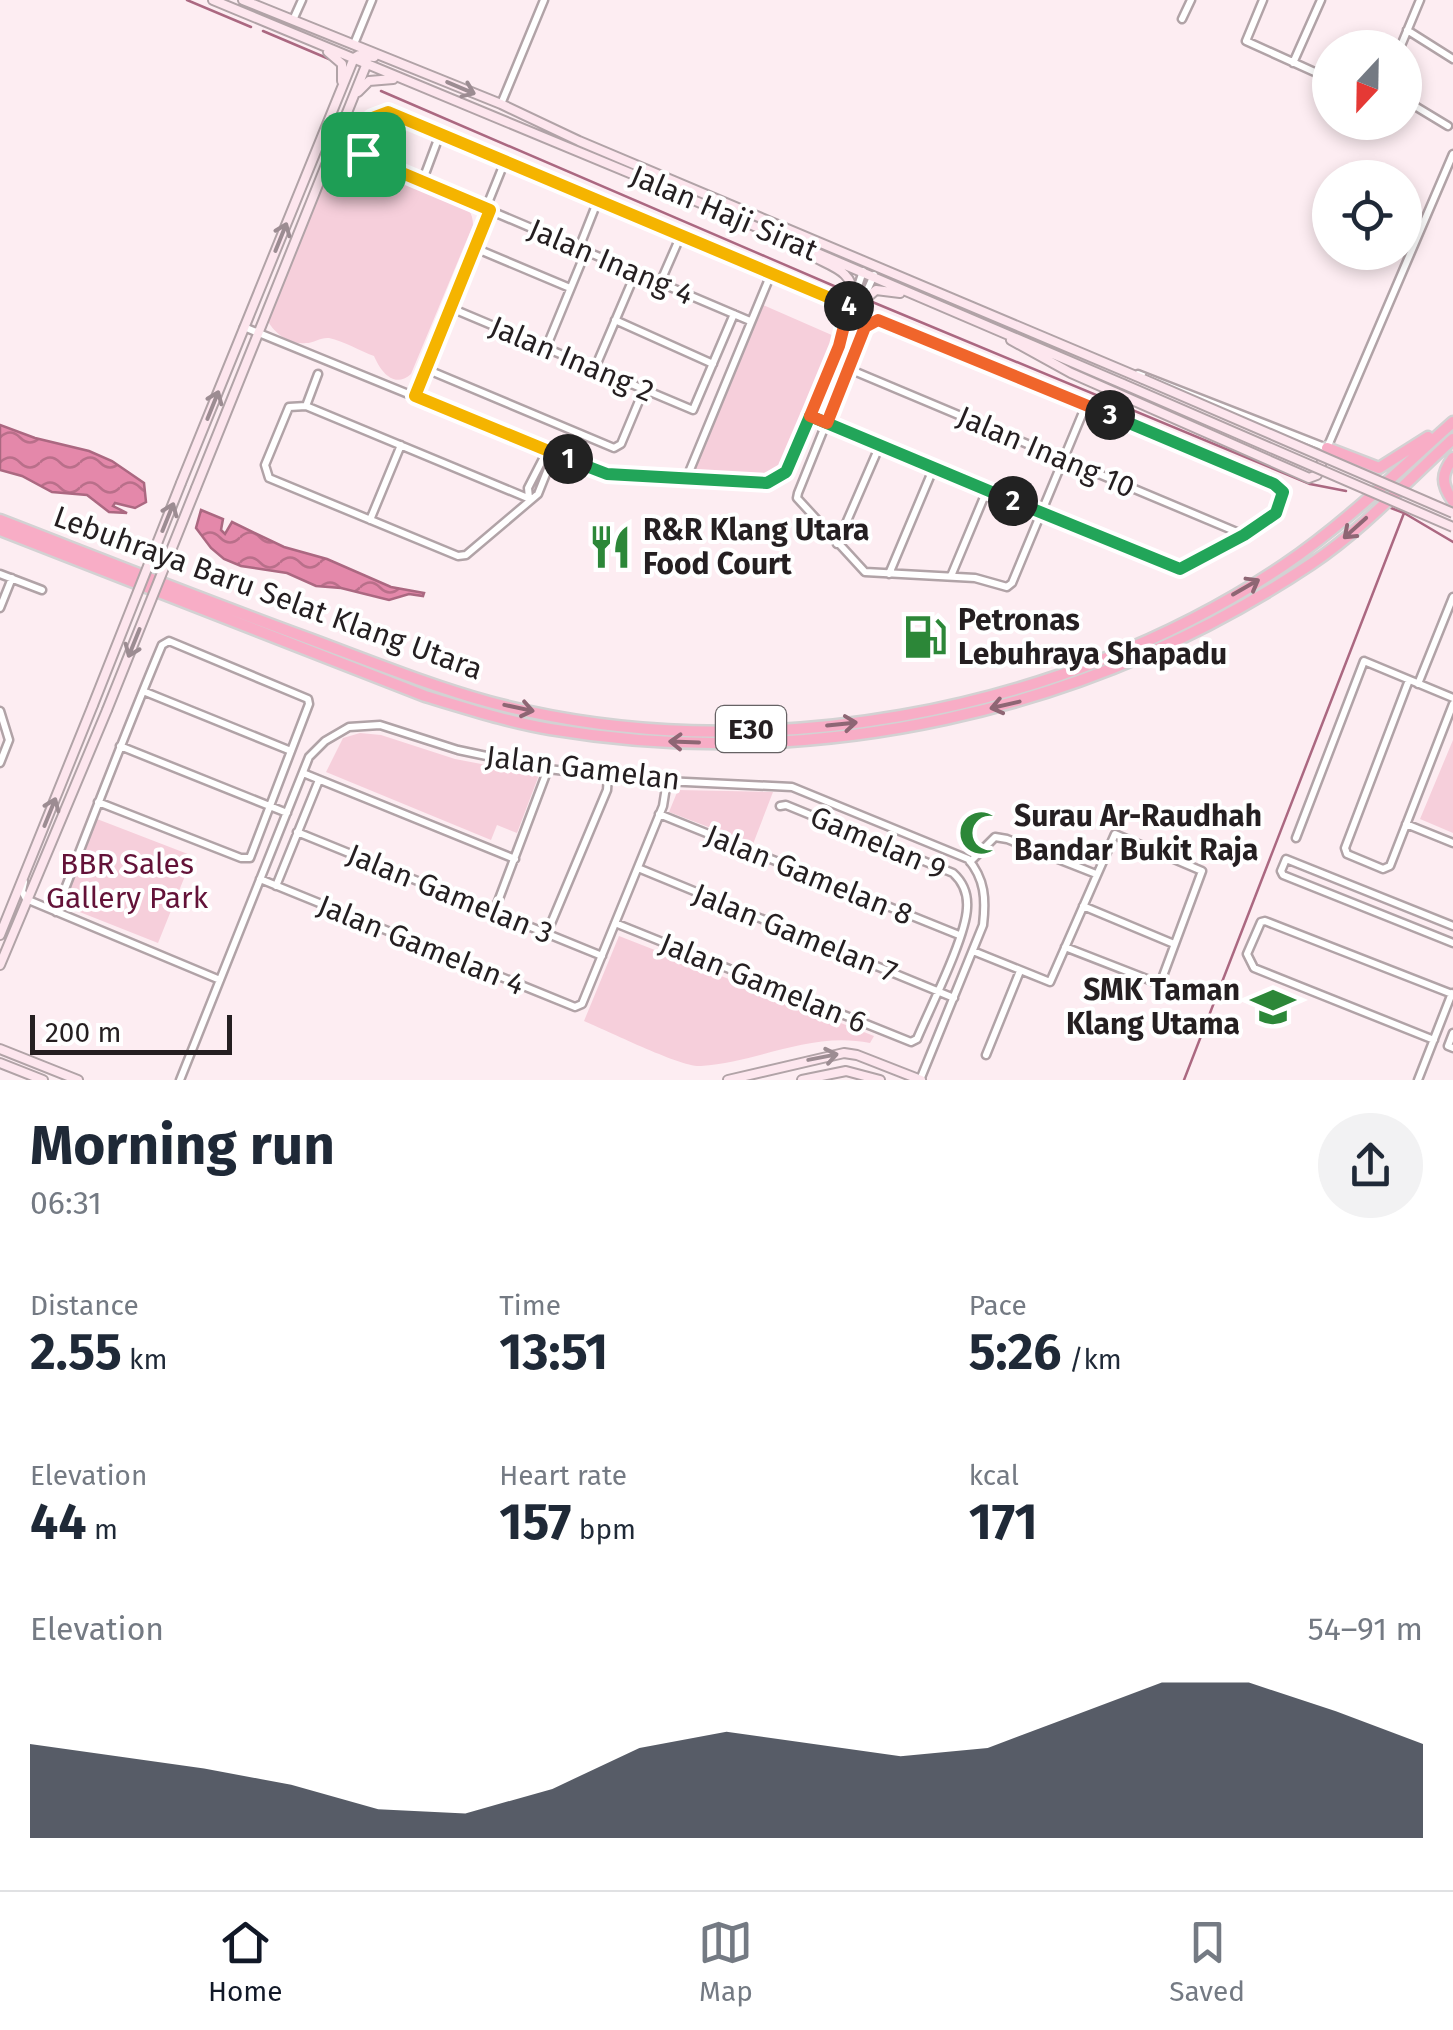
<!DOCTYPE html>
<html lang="en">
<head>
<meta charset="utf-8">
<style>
	:root { --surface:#fff; --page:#f2f2f3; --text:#1f2937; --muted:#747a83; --line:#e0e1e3; --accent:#111827 }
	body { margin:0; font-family:"Fira Sans",sans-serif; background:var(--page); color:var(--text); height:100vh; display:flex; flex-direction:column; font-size:38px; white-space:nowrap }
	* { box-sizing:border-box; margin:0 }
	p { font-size:32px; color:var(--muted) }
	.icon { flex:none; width:55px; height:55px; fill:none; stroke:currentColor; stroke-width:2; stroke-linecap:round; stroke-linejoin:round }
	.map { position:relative; height:1080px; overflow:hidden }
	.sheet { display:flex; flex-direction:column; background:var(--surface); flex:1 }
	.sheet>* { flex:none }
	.needle { width:65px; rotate:202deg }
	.buttons { position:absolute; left:1312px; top:30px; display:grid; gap:20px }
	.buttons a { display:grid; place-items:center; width:110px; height:110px; border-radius:50%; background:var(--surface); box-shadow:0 5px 15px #0003; font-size:50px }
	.scale { position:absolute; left:30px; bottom:25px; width:202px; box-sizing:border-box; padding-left:10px; border:5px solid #251f21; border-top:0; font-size:28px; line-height:35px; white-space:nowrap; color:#251f21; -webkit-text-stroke:8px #fff; paint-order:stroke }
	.pin { position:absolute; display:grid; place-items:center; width:85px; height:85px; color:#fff; margin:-42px; border-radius:20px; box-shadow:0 5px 15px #0006 }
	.km { position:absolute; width:50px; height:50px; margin:-25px; border-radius:50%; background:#222; color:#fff; font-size:28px; line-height:50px; text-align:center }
	.round { display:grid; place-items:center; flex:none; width:105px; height:105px; border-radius:52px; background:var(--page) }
	.summary { display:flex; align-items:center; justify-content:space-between; height:170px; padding:0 30px }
	h1 { font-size:55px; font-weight:700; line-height:75px }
	.stats { display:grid; grid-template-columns:repeat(3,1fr); gap:15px; height:170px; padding:10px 30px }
	.stats div { display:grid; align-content:center }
	.stats b { font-size:50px; font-weight:700 }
	.stats small { font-size:28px; font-weight:400 }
	.stats p { font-size:28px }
	.chart { height:280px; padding:20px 30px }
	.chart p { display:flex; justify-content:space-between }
	.chart svg { width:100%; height:180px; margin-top:10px; fill:var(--accent); opacity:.7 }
	.dock { display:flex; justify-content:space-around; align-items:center; height:140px; border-top:2px solid var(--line); background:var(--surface); font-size:28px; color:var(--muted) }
	.dock a { display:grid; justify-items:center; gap:5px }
	.dock .selected { color:var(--accent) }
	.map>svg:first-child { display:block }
	.green { fill:#f6cfdb }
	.water { fill:url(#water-waves); stroke:#ab6881; stroke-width:2.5 }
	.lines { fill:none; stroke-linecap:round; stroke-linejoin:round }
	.stream { stroke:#ab6881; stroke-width:2.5 }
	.street-casing { stroke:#b1a3a7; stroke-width:11 }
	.secondary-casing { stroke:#b1a3a7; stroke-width:12 }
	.highway-casing { stroke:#d3d2d3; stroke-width:15 }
	.street { stroke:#fff; stroke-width:6 }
	.secondary { stroke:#fde6ee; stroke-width:8 }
	.highway { stroke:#f8adc6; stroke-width:10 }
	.secondary-bridge-casing { stroke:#b1a3a7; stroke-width:12; stroke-linecap:butt }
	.secondary-bridge { stroke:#fde6ee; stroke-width:8 }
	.oneway { stroke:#9c8c92 }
	.oneway2 { stroke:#8e6674 }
	.split-1-casing { stroke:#fff; stroke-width:20 }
	.split-2-casing { stroke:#fff; stroke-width:20 }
	.split-3-casing { stroke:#fff; stroke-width:20 }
	.split-4-casing { stroke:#fff; stroke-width:20 }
	.split-5-casing { stroke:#fff; stroke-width:20 }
	.split-1 { stroke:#f5b400; stroke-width:12 }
	.split-2 { stroke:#22a559; stroke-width:12 }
	.split-3 { stroke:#22a559; stroke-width:12 }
	.split-4 { stroke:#f0652b; stroke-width:12 }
	.split-5 { stroke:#f5b400; stroke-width:12 }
	.labels { text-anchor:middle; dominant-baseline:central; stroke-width:8; stroke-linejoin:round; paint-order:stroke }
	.shield { fill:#fff; stroke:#666264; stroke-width:2.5 }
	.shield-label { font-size:28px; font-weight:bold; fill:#251f21 }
	.street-label { font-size:30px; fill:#251f21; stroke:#fff }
	.poi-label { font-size:30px; font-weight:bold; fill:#251f21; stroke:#fff; text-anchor:start }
	.park-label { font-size:30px; fill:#631238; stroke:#fff }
</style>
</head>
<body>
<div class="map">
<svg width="1453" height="1080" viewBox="0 0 1453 1080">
	<defs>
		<pattern id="water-waves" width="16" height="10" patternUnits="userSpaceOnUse" patternTransform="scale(2.5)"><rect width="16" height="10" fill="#e488aa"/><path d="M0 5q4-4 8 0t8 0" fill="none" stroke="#b96f8a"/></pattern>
	</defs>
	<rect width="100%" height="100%" fill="#fdedf2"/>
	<!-- green -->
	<path class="green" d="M339 157 352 158 457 202C468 207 473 213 473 225L411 374C394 389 381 372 374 356 360 351 344 341 329 338 321 337 314 343 306 343 290 345 273 333 267 319L329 164Z
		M761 304 834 336 781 471 766 478 702 475 696 472V467Z
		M360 733 381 735 455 759 539 775 517 833 497 825 491 840 326 772 343 738Z
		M1453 740V833L1420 819Z
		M678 790 773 792 753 844 669 812Z
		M97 819 193 856 158 943 62 905Z
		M619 936 874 1036 870 1043C811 1031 759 1062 701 1066 682 1068 606 1030 584 1021Z"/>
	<!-- water -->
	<path class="water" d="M0 425 35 438 89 451 112 461 144 483 146 502 135 508 115 503 113 506 127 513 109 512 87 495 52 492 22 476 0 470Z
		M201 510 223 519 221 530 225 534 232 522 284 547 327 559 391 587 424 593 423 596 409 594 389 600 341 588 316 586 287 573 241 566 224 559 211 548 196 528Z"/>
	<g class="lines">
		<!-- stream -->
		<path class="stream" d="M187 0 251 27
			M263 31 329 59
			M381 91 848 292
			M870 301 1310 484 1346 491
			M1391 508 1404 513
			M1184 1080 1404 513 1453 542"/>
		<!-- street casing -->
		<g class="street-casing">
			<path id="street" d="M1263 0 1246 41 1319 74
				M1182 19 1191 0
				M293 20 302 0
				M1407 30 1453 59
				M354 44 372 0
				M1400 48 1420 0
				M1293 63 1321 0
				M1405 100 1448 126
				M501 104 544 0
				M422 182 440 134
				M486 208 505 161
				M475 248 570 288
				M579 248 598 200
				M660 283 681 235
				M451 308 693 410 734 314
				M615 320 713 364
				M750 321 369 159 361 147 372 118 388 112 850 306
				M244 327 602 473 767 483 786 472 874 275
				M842 335 863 271
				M546 348 586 251
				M595 368 636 272
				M426 369 614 448 621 444 644 389
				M849 369 1244 535
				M1138 374 1327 448 1453 154
				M415 396 490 210
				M306 406 318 374
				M810 416C892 450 975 483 1056 519 1085 531 1113 543 1141 554 1152 559 1164 566 1176 568 1193 571 1262 527 1275 513 1280 508 1281 500 1283 492L1274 483 1031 382C981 361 932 337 881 320L865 327 798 493 797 498 865 572 975 578 1007 587 1012 583 1086 405
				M687 477 771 274
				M529 498 528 488 547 451
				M530 499 306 406 289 407 265 465 269 478 458 556 466 555 538 494 554 454
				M370 520 401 445
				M837 544 880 445
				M0 574 42 590
				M889 574 934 467
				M951 576 987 490
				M0 608 12 578
				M1409 680 1345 848 1347 854 1383 869 1390 866 1453 704
				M1418 684 1453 597
				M143 691 291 751
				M0 711 9 740 0 763
				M120 746 287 813
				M303 773 515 859
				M659 814 959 935
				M1406 824 1453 843
				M297 832 602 956
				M1296 838 1364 661 1453 698
				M970 862 995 837 1007 839 1096 874
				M638 868 954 998
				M260 879 575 1007 582 1004 663 806 667 781
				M24 882 22 891 26 899 220 980
				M276 886 319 780
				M1083 906 1174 944
				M56 912C91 822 125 733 162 645L169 641 308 699 309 704 250 858H241L98 802
				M494 912 548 769
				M615 923 911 1042 917 1039C930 1008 966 937 967 908 968 894 964 883 953 873L786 805 780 806
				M1453 926 1286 859 1281 871 1283 875 1453 943
				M547 933 607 790 608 776
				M973 951 1050 982 1115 834 1202 871 1160 984 1065 947
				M1453 1033 1448 1046 1453 1048
				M1434 1040 1254 968 1247 954 1261 922 1265 921 1452 994
				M986 1055 1020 971
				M180 1080 309 757 325 741 349 727 380 725 458 750 548 769 644 780 792 787 968 859C985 879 986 899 983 925L920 1080
				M1418 1080 1452 993"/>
		</g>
		<!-- secondary casing -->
		<g class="secondary-casing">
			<path id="secondary" d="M213 0 649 181 1123 384
				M243 0 501 104 579 141 1143 379
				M328 52 342 64V81
				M358 92 369 81 393 79
				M816 258C836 268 854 273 853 298
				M862 302 876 290 900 293
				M1011 340 1071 373 1309 478 1317 475 1327 448
				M181 483 354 58 359 55 374 57
				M196 488 367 63
				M0 935 93 705
				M0 965 107 710
				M0 1049 78 1080
				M0 1063 43 1080
				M728 1080 844 1053 857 1055 921 1080
				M802 1080 846 1071 880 1080"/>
		</g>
		<!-- highway casing -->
		<g class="highway-casing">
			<path id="highway" d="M1327 448 1379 468 1428 437
				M1453 458C1441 474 1441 484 1453 501
				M0 520C103 560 206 601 310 639 369 661 428 685 489 702 750 772 1061 715 1284 565 1346 523 1398 471 1453 422
				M0 530 425 696C466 708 508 722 550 729 814 773 1088 713 1311 564 1362 530 1407 481 1453 439"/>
		</g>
		<!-- street -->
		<use href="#street" class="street"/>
		<!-- secondary -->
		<use href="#secondary" class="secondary"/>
		<!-- highway -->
		<use href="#highway" class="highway"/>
		<!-- secondary-bridge casing -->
		<g class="secondary-bridge-casing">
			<path id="secondary-bridge" d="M1143 379 1453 513
				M1123 384 1453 527
				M93 705 181 483
				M107 710 196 488"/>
		</g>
		<!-- secondary-bridge -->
		<use href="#secondary-bridge" class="secondary-bridge"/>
	</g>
	<!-- one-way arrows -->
	<defs><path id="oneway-shaft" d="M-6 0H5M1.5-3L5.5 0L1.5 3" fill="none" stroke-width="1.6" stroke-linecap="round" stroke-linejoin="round" transform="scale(2.5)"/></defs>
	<g class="oneway">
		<use href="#oneway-shaft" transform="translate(461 88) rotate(23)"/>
		<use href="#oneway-shaft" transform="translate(281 237) rotate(-68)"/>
		<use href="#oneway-shaft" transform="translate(213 405) rotate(-68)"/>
		<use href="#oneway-shaft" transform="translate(168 517) rotate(-68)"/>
		<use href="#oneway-shaft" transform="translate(134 643) rotate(112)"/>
		<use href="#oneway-shaft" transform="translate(50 812) rotate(-68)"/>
		<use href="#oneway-shaft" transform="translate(823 1057) rotate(-11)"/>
	</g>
	<g class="oneway2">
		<use href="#oneway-shaft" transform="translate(1355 528) rotate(138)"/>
		<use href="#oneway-shaft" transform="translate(1246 587) rotate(-30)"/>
		<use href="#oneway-shaft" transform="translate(1005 705) rotate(167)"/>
		<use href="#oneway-shaft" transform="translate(519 708) rotate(12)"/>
		<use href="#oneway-shaft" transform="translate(842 724) rotate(-6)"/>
		<use href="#oneway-shaft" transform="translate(684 742) rotate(-178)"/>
	</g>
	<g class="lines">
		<!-- split-1 casing -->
		<g class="split-1-casing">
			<path id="split-1" d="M363 154 369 159 490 210 415 396 568 459"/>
		</g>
		<!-- split-2 casing -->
		<g class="split-2-casing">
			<path id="split-2" d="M568 459 607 474 767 483 786 472 810 416 1013 501"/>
		</g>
		<!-- split-3 casing -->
		<g class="split-3-casing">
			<path id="split-3" d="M1013 501 1180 569 1244 535 1276 513 1283 492 1274 484 1110 415"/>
		</g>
		<!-- split-4 casing -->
		<g class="split-4-casing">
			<path id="split-4" d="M849 306 839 346 810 416 827 423 865 327 878 320 1110 415"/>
		</g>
		<!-- split-5 casing -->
		<g class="split-5-casing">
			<path id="split-5" d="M363 154 361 147 372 118 388 112 849 306"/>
		</g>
		<!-- split-1 -->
		<use href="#split-1" class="split-1"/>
		<!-- split-2 -->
		<use href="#split-2" class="split-2"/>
		<!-- split-3 -->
		<use href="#split-3" class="split-3"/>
		<!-- split-4 -->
		<use href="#split-4" class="split-4"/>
		<!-- split-5 -->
		<use href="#split-5" class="split-5"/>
	</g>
	<!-- icons -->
	<defs>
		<g id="restaurant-bare" transform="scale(3.45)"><path d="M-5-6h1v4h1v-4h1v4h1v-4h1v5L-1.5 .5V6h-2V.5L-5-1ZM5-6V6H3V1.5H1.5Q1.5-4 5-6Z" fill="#2c8738" stroke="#fff" stroke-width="2.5" paint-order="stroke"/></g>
		<g id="fuel-bare" transform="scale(3.45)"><path d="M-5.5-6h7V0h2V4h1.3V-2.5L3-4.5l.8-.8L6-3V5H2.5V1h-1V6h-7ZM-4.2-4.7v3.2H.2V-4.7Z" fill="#2c8738" stroke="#fff" stroke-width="2.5" paint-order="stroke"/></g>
		<g id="mosque-bare" transform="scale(3.45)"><path d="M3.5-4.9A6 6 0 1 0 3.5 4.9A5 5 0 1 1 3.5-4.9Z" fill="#2c8738" stroke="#fff" stroke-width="2.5" paint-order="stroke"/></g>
		<g id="school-bare" transform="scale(3.45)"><path d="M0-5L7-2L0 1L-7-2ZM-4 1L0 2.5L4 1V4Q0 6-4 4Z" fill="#2c8738" stroke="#fff" stroke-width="2.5" paint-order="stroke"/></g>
	</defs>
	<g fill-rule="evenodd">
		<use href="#restaurant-bare" x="610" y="547"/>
		<use href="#fuel-bare" x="925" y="637"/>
		<use href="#mosque-bare" x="981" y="833"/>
		<use href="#school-bare" x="1273" y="1007"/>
	</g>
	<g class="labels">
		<!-- shield labels -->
		<rect class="shield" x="716" y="706" width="70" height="46" rx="8"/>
		<g class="shield-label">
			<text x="751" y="729">E30</text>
		</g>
		<!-- street labels -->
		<g class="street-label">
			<text transform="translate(724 213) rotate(23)">Jalan Haji Sirat</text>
			<text transform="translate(611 262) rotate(23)">Jalan Inang 4</text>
			<text transform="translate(572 359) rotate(23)">Jalan Inang 2</text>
			<text transform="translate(1046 452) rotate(23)">Jalan Inang 10</text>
			<text transform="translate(268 593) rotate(20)">Lebuhraya Baru Selat Klang Utara</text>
			<text transform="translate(583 768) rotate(7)">Jalan Gamelan</text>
			<text transform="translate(878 843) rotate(23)">Gamelan 9</text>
			<text transform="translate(809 875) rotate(22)">Jalan Gamelan 8</text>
			<text transform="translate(450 894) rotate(22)">Jalan Gamelan 3</text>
			<text transform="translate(795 933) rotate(22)">Jalan Gamelan 7</text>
			<text transform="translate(421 945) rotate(22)">Jalan Gamelan 4</text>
			<text transform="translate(763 983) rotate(22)">Jalan Gamelan 6</text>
		</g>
		<!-- poi labels -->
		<g class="poi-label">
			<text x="643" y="530">R&amp;R Klang Utara<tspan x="643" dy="34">Food Court</tspan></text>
			<text x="958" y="620">Petronas<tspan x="958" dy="34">Lebuhraya Shapadu</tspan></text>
			<text x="1014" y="816">Surau Ar-Raudhah<tspan x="1014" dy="34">Bandar Bukit Raja</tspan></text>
			<text x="1240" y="990" text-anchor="end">SMK Taman<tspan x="1240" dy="34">Klang Utama</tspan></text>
		</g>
		<!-- park labels -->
		<g class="park-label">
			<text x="127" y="864">BBR Sales<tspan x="127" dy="34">Gallery Park</tspan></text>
		</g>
	</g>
</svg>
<div class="buttons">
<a><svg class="needle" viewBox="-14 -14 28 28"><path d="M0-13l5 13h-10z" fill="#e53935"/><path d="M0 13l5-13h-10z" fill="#747a83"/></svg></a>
<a><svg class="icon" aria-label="locate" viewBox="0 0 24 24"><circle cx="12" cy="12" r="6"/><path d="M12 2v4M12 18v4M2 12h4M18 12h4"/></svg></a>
</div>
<div class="scale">200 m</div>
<div class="pin" style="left:363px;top:154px;background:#1e9e55"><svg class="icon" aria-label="arrive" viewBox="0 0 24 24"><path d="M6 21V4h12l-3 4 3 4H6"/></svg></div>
<b class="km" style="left:568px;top:459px">1</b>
<b class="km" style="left:1013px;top:501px">2</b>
<b class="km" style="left:1110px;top:415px">3</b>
<b class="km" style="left:849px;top:306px">4</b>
</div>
<section class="sheet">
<div class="summary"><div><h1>Morning run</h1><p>06:31</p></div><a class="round"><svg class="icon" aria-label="share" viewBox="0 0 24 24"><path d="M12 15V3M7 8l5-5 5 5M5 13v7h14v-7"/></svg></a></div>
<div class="stats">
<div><p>Distance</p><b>2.55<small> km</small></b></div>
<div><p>Time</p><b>13:51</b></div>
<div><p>Pace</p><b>5:26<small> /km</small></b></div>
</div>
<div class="stats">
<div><p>Elevation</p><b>44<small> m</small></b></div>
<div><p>Heart rate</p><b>157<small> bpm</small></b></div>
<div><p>kcal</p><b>171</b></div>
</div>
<div class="chart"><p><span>Elevation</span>54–91 m</p>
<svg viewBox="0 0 160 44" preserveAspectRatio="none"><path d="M0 44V21L10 24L20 27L30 31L40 37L50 38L60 32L70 22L80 18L90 21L100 24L110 22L120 14L130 6L140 6L150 13L160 21V44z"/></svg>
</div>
</section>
<nav class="dock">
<a class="selected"><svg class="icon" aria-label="home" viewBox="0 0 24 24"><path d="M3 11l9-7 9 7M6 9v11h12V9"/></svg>Home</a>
<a><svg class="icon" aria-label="map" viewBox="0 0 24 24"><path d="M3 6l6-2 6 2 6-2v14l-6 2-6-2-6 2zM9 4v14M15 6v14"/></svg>Map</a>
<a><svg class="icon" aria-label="saved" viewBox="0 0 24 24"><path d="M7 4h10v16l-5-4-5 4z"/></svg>Saved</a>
</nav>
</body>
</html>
